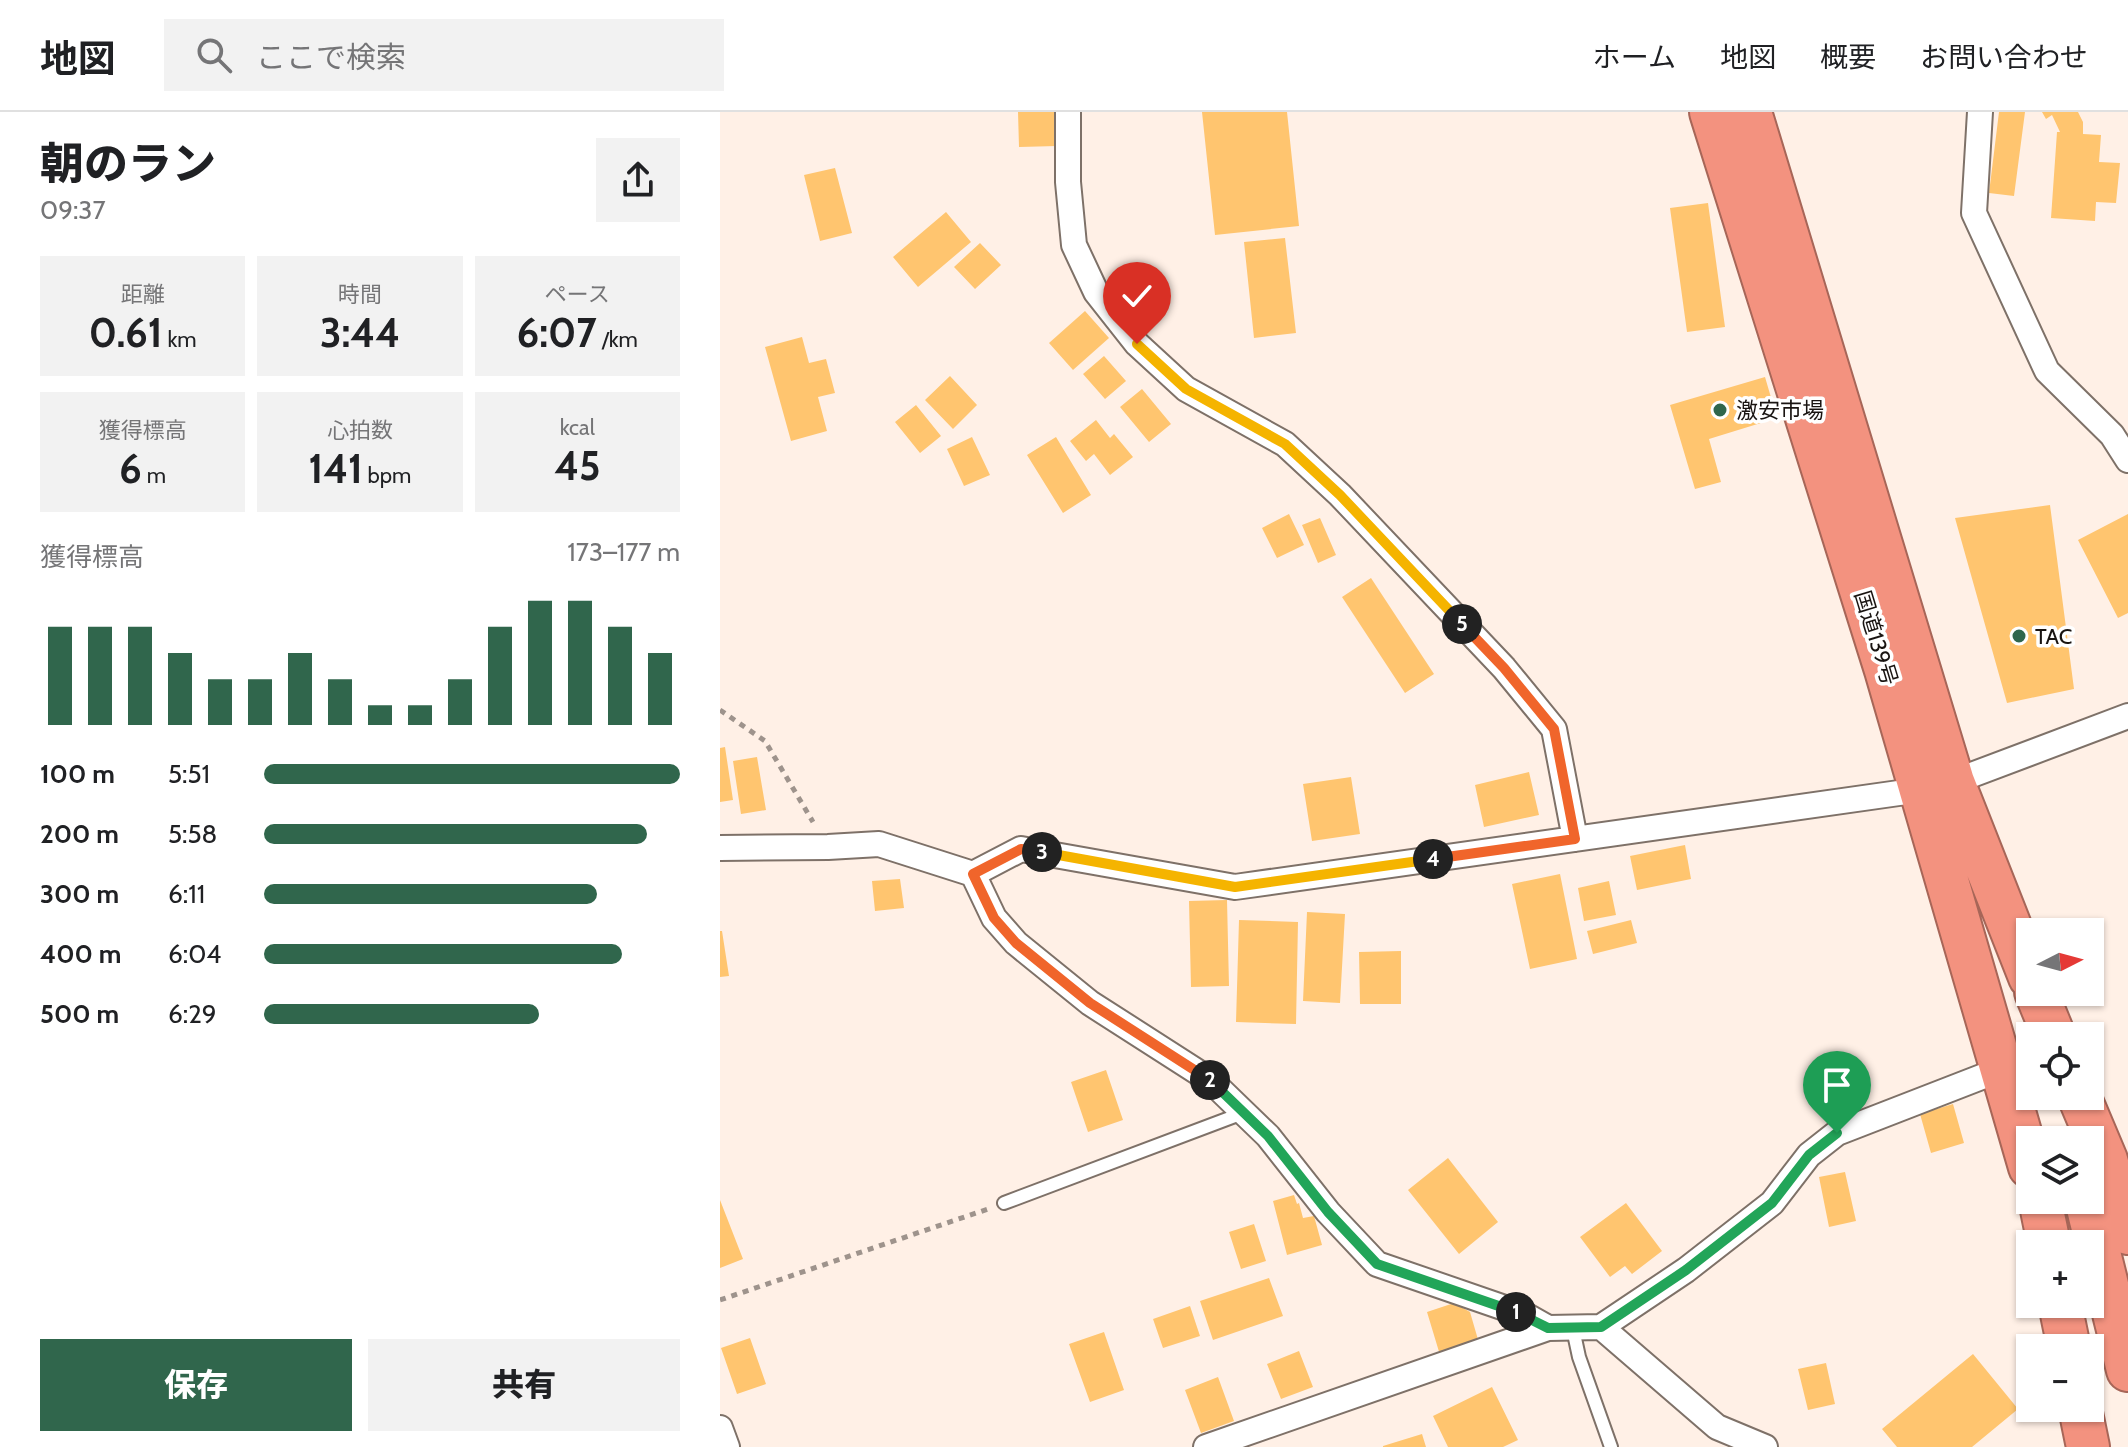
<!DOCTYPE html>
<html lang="ja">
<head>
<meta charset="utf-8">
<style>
	:root { --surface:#fff; --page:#f2f2f2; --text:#202124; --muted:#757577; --line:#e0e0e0; --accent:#30664c }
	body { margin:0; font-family:Cabin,"Noto Sans JP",sans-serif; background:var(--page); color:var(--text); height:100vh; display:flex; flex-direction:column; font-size:30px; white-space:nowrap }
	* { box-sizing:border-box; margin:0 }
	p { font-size:26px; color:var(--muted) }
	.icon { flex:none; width:44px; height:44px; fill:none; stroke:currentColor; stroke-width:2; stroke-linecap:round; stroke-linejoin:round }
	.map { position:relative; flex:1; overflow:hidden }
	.side { display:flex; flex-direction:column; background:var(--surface); width:720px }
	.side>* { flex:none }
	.needle { width:52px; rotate:84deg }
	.controls { position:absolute; left:1296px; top:806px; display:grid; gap:16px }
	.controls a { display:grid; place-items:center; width:88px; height:88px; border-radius:0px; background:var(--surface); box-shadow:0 2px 6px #0004; font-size:40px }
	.pin { position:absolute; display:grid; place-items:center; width:68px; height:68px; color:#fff; margin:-82px -34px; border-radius:50% 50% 50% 0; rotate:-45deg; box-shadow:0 0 8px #0007 }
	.pin .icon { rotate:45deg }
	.km { position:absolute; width:40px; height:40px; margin:-20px; border-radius:50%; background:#222; color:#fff; font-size:22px; line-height:40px; text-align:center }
	.round { display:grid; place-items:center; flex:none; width:84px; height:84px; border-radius:0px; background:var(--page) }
	.headline { display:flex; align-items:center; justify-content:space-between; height:136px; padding:0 40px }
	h1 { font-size:44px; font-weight:800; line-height:60px }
	.metrics { display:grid; grid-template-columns:repeat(3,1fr); gap:12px; height:136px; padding:8px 40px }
	.metrics div { display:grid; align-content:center; border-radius:0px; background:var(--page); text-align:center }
	.metrics b { font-size:40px; font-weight:800 }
	.metrics small { font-size:22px; font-weight:400 }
	.metrics p { font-size:22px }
	.chart { height:224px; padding:16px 40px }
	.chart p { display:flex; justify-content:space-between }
	.chart svg { width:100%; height:144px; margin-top:8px; stroke:var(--accent); stroke-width:6 }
	.action { display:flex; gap:16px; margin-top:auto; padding:16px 40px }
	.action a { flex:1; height:92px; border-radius:0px; background:var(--accent); color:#fff; font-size:32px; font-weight:800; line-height:92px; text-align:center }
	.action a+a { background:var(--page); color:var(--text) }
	ul { padding:0 40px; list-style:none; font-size:26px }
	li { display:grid; grid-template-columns:128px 96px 1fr; align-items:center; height:60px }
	li i { height:20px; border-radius:10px; background:var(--accent) }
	header { display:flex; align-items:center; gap:48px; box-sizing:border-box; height:112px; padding:0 40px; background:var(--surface); border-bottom:2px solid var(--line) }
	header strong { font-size:38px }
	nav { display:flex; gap:44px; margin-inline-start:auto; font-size:28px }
	.search { width:560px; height:72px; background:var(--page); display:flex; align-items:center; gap:20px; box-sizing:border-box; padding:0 28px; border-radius:0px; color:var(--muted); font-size:30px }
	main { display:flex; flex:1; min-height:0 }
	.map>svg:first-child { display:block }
	.building { fill:#ffc56f }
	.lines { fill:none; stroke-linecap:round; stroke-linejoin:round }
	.lane-casing { stroke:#7e7168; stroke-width:16 }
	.street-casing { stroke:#7e7168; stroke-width:28 }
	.highway-casing { stroke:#a76658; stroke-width:46 }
	.path { stroke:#9e938c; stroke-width:5; stroke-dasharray:6 6; stroke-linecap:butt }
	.lane { stroke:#fff; stroke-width:12 }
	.street { stroke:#fff; stroke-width:24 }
	.highway { stroke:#f3927f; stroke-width:42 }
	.split-1-casing { stroke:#fff; stroke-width:16 }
	.split-2-casing { stroke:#fff; stroke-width:16 }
	.split-3-casing { stroke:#fff; stroke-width:16 }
	.split-4-casing { stroke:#fff; stroke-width:16 }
	.split-5-casing { stroke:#fff; stroke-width:16 }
	.split-6-casing { stroke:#fff; stroke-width:16 }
	.split-1 { stroke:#22a559; stroke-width:10 }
	.split-2 { stroke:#22a559; stroke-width:10 }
	.split-3 { stroke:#f0652b; stroke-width:10 }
	.split-4 { stroke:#f5b400; stroke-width:10 }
	.split-5 { stroke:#f0652b; stroke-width:10 }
	.split-6 { stroke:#f5b400; stroke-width:10 }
	.poi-dot { fill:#30664c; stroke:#fff; stroke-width:3 }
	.labels { text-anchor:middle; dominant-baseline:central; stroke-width:7; stroke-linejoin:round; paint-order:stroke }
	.poi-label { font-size:22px; fill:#191411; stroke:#fff; text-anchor:start }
	.street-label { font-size:22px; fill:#191411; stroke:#fff }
</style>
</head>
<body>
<header>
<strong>地図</strong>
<div class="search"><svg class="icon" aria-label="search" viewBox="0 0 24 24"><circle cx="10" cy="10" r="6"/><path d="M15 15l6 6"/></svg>ここで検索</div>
<nav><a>ホーム</a><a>地図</a><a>概要</a><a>お問い合わせ</a></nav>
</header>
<main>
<section class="side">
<div class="headline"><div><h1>朝のラン</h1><p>09:37</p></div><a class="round"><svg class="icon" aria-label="share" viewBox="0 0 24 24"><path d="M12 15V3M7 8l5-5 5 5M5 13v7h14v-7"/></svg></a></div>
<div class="metrics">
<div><p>距離</p><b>0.61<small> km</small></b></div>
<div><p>時間</p><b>3:44</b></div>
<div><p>ペース</p><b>6:07<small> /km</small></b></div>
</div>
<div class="metrics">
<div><p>獲得標高</p><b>6<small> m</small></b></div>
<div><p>心拍数</p><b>141<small> bpm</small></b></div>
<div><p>kcal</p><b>45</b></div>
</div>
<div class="chart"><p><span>獲得標高</span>173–177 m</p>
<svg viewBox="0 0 160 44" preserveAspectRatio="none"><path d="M5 44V14M15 44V14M25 44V14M35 44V22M45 44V30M55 44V30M65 44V22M75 44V30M85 44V38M95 44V38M105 44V30M115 44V14M125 44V6M135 44V6M145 44V14M155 44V22"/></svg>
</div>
<ul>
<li><b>100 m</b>5:51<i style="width:100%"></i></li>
<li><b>200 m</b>5:58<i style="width:92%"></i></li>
<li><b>300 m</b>6:11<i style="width:80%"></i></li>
<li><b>400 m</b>6:04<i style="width:86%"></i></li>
<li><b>500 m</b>6:29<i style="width:66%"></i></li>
</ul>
<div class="action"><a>保存</a><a>共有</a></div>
</section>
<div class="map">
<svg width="1408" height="1335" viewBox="0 0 1408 1335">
	<rect width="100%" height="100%" fill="#fff0e6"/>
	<!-- building -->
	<path class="building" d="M298 0H335L337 34 299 35Z
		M482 0H567L579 114 495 123Z
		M1279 0H1305L1294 84 1269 81Z
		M1322 0H1358L1363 10V22L1381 23 1379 50 1400 51 1396 91 1376 90 1375 109 1331 106 1337 20H1340L1332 3 1326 7Z
		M115 56 132 121 100 129 84 63Z
		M988 91 1005 215 967 220 950 96Z
		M226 100 251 130 198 175 173 145Z
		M565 126 576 221 534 226 524 130Z
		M260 131 281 153 255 177 234 155Z
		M365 199 389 226 353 258 329 231Z
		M82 225 89 251 106 247 115 281 98 285 107 319 71 329 45 235Z
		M384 244 406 269 385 287 363 262Z
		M230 264 257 293 233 317 205 288Z
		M1045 265 1057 306 989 327 1001 370 975 377 950 293Z
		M422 277 451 312 429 330 400 295Z
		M196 293 221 324 200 341 175 310Z
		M376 308 390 326 394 322 413 345 390 363 374 342 366 349 350 329Z
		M252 325 270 363 244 374 227 337Z
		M336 325 371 383 343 401 307 343Z
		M1330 393 1354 577 1287 591 1235 406Z
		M569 402 584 433 557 446 542 416Z
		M1408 402V501L1398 506 1358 428Z
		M600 406 616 443 598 451 582 413Z
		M651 466 714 562 685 581 622 485Z
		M5 635 13 688 0 690V636Z
		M37 645 46 698 21 702 13 649Z
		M809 660 819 703 764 715 755 673Z
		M631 665 640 722 592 729 583 672Z
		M965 733 971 767 917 778 910 744Z
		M840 762 857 847 810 857 792 772Z
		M180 767 184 796 155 799 152 769Z
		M889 769 896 803 864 809 858 776Z
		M507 788 509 874 471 875 469 789Z
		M587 800 625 802 620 891 583 889Z
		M519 808 578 810 576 912 516 910Z
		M911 808 917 831 873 842 867 819Z
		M0 819H2L9 864 0 865Z
		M681 839V892H640L639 840Z
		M386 958 403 1008 368 1020 351 970Z
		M1233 992 1244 1031 1211 1041 1200 1002Z
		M728 1046 778 1110 739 1142 688 1078Z
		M1125 1060 1136 1109 1109 1115 1099 1065Z
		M574 1083 577 1092 579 1091 583 1106 594 1104 602 1133 567 1143 553 1089Z
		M0 1088 23 1147 0 1156Z
		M906 1091 942 1139 912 1162 905 1154 890 1165 860 1125Z
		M534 1112 546 1149 521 1157 509 1120Z
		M549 1166 563 1204 493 1228 480 1189Z
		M734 1191 750 1200 759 1231 720 1243 707 1200Z
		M470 1194 480 1224 443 1236 433 1207Z
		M384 1220 404 1278 370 1290 349 1232Z
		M30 1226 46 1272 17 1282 1 1236Z
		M579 1239 593 1275 561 1287 547 1252Z
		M1253 1242 1298 1297 1252 1335H1177L1162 1317Z
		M1106 1251 1115 1292 1088 1298 1078 1257Z
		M498 1265 514 1309 481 1321 465 1278Z
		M772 1275 798 1328 783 1335H728L713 1304Z
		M702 1322 706 1335H663V1334Z"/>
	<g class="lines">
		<!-- lane casing -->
		<g class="lane-casing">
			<path id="lane" d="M284 1091 523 1001
				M853 1217 859 1245 891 1335"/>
		</g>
		<!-- street casing -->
		<g class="street-casing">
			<path id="street" d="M348 0V70L354 133 376 180 417 232 466 277 565 332 620 383 784 556 834 617 855 727
				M1260 0 1254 101 1327 259 1392 323 1408 348
				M0 736 108 735 159 732 253 762 301 737 515 775 1200 678 1233 670 1408 604
				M253 762 274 806 296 831 370 891 490 968 548 1024 608 1100 657 1152 805 1203 828 1216
				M881 1215 966 1158 1052 1091 1089 1043 1117 1021 1282 957
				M0 1316 7 1335
				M486 1335 828 1216 881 1215 997 1315 1045 1335"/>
		</g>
		<!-- highway casing -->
		<g class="highway-casing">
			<path id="highway" d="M991 0 1166 558 1310 1055
				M1030 0 1233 670 1310 865
				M1316 880 1334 924
				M1359 984 1386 1048 1408 1121
				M1320 1088 1329 1132
				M1366 1088 1408 1258
				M1340 1192 1349 1236
				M1360 1296 1368 1335"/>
		</g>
		<!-- path -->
		<path class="path" d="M0 598 45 629 93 710
			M0 1188 268 1097"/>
		<!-- lane -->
		<use href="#lane" class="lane"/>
		<!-- street -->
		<use href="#street" class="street"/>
		<!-- highway -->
		<use href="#highway" class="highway"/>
	</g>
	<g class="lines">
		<!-- split-1 casing -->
		<g class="split-1-casing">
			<path id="split-1" d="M796 1200 828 1216 881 1215 966 1158 1052 1091 1089 1043 1117 1021"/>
		</g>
		<!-- split-2 casing -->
		<g class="split-2-casing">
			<path id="split-2" d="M490 968 548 1024 608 1100 657 1152 796 1200"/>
		</g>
		<!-- split-3 casing -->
		<g class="split-3-casing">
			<path id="split-3" d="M322 740 301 737 253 762 274 806 296 831 370 891 490 968"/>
		</g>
		<!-- split-4 casing -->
		<g class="split-4-casing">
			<path id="split-4" d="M322 740 515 775 713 747"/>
		</g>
		<!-- split-5 casing -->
		<g class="split-5-casing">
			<path id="split-5" d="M713 747 855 727 834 617 784 556 742 512"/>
		</g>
		<!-- split-6 casing -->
		<g class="split-6-casing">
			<path id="split-6" d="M417 232 466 277 565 332 620 383 742 512"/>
		</g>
		<!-- split-1 -->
		<use href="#split-1" class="split-1"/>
		<!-- split-2 -->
		<use href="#split-2" class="split-2"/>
		<!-- split-3 -->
		<use href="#split-3" class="split-3"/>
		<!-- split-4 -->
		<use href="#split-4" class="split-4"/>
		<!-- split-5 -->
		<use href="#split-5" class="split-5"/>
		<!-- split-6 -->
		<use href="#split-6" class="split-6"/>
	</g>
	<!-- markers -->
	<g class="poi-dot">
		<circle cx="1000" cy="298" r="8"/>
		<circle cx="1299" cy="524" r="8"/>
	</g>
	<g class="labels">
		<!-- poi labels -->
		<g class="poi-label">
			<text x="1016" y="298">激安市場</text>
			<text x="1315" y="524">TAC</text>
		</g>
		<!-- street labels -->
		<g class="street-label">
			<text transform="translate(1156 526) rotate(73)">国道139号</text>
		</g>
	</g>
</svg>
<div class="controls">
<a><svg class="needle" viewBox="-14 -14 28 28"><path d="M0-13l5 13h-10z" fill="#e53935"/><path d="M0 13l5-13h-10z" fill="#757577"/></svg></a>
<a><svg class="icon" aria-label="locate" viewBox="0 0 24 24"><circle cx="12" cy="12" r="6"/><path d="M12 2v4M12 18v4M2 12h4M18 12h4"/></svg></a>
<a><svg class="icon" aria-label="layers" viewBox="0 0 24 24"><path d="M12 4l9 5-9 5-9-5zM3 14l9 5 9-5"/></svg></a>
<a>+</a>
<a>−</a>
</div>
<div class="pin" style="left:1117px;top:1021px;background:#1e9e55"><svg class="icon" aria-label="arrive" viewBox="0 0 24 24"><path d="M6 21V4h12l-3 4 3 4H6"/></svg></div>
<div class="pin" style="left:417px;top:232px;background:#d93025"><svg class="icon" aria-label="check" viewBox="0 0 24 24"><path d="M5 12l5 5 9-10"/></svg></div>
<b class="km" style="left:796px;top:1200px">1</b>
<b class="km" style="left:490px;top:968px">2</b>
<b class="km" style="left:322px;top:740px">3</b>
<b class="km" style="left:713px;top:747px">4</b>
<b class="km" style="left:742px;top:512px">5</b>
</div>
</main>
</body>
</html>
